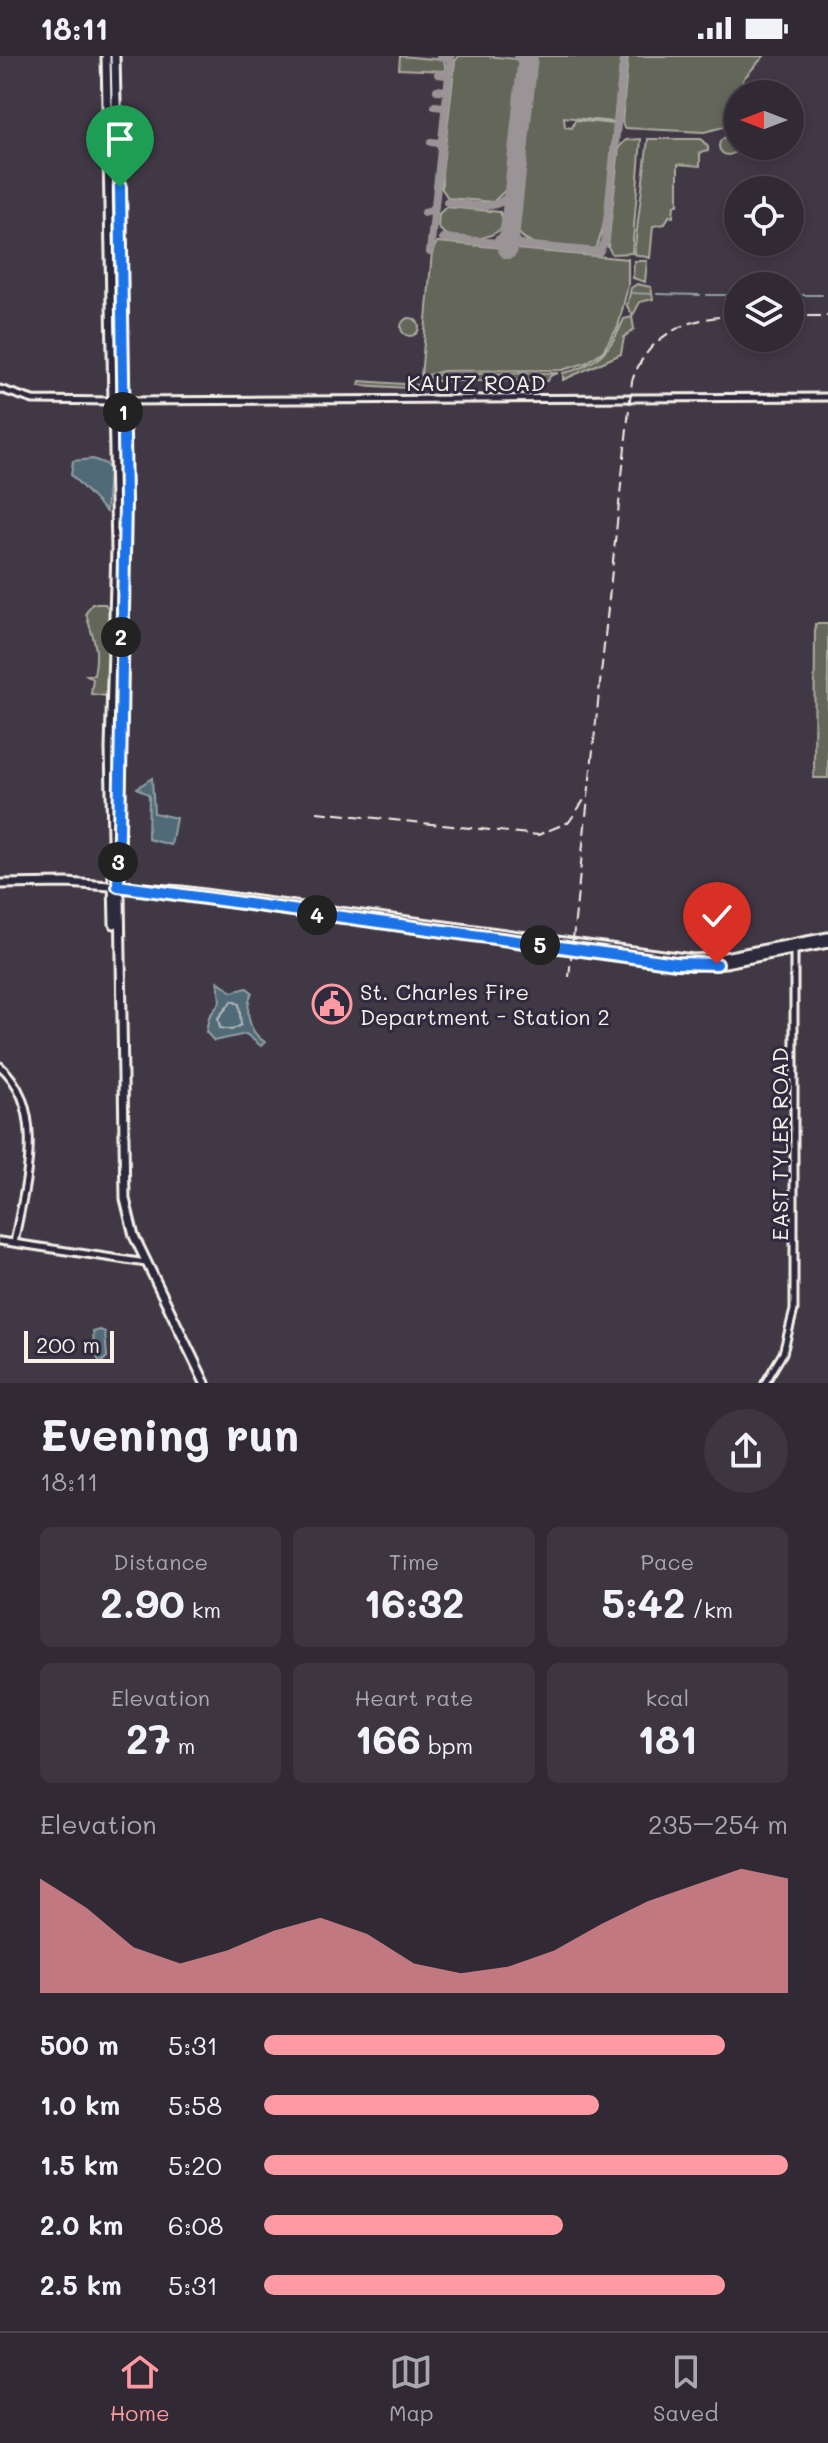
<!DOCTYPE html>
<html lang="en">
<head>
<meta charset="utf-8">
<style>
	:root { --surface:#312a34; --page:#3d3640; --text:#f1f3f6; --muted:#a8a7ac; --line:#4c464f; --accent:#ff9aa2 }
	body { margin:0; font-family:Mali,sans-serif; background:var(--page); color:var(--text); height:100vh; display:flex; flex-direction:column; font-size:30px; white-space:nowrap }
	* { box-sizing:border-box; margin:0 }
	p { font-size:26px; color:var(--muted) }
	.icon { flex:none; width:44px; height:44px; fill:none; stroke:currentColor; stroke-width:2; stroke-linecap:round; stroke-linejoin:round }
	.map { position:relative; height:1327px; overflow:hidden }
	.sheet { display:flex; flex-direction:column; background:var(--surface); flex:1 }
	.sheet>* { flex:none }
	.needle { width:52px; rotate:270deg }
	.tools { position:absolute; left:724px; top:24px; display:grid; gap:16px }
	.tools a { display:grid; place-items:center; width:80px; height:80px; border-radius:50%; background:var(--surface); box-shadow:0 4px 12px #0003,0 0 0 2px var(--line); font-size:40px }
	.scale { position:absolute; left:24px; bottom:20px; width:90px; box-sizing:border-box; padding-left:8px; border:4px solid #f4f1e8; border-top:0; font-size:22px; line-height:28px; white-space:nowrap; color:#f4f1e8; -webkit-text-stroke:6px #2f2a3d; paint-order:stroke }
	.pin { position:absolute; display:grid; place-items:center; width:68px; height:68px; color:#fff; margin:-82px -34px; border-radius:50% 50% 50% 0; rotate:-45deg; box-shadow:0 0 8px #0007 }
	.pin .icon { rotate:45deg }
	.km { position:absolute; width:40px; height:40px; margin:-20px; border-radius:50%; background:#222; color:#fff; font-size:22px; line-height:40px; text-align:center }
	.round { display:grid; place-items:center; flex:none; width:84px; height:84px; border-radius:42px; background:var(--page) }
	.overview { display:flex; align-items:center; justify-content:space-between; height:136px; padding:0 40px }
	h1 { font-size:44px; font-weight:800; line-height:60px }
	.stats { display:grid; grid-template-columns:repeat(3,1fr); gap:12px; height:136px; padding:8px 40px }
	.stats div { display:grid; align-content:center; border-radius:12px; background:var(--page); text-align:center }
	.stats b { font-size:40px; font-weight:800 }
	.stats small { font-size:22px; font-weight:400 }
	.stats p { font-size:22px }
	.chart { height:224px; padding:16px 40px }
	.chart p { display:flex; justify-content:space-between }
	.chart svg { width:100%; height:144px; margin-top:8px; fill:var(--accent); opacity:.7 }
	ul { padding:0 40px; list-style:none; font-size:26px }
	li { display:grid; grid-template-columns:128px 96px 1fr; align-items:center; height:60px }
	li i { height:20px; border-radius:10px; background:var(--accent) }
	.status { display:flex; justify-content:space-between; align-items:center; height:56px; padding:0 40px; background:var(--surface); direction:ltr }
	.status svg { height:22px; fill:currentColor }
	.tab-bar { display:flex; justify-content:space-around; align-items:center; height:112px; border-top:2px solid var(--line); background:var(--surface); font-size:22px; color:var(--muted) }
	.tab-bar a { display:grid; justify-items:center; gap:4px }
	.tab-bar .current { color:var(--accent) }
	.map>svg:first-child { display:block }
	.green { fill:#646658; stroke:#acaca0; stroke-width:2 }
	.water { fill:#516a78; stroke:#92a0a5; stroke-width:2 }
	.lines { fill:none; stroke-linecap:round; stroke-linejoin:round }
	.shore { stroke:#b3bbbb; stroke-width:2 }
	.stream { stroke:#92a0a5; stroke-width:2 }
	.taxiway { stroke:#9a9497; stroke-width:8 }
	.runway { stroke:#9a9497; stroke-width:20 }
	.minor-casing { stroke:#f4f1e8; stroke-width:11 }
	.major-casing { stroke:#f4f1e8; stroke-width:13 }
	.minor { stroke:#2f2a3d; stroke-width:5 }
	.major { stroke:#2f2a3d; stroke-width:7 }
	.rail { stroke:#f4f1e8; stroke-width:2; stroke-dasharray:12 6; stroke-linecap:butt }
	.route-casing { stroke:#fff; stroke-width:16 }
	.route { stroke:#1a73e8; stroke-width:10 }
	.labels { text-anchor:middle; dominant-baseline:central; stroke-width:6; stroke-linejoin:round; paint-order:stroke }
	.street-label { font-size:22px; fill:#f4f1e8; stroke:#2f2a3d }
	.poi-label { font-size:22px; fill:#f4f1e8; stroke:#2f2a3d; text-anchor:start }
</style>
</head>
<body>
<div class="status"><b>18:11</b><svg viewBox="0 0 49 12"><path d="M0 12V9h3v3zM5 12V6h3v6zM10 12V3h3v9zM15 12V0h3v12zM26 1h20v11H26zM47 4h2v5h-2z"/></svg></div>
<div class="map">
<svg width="828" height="1327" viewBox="0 0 828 1327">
	<rect width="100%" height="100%" fill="#413846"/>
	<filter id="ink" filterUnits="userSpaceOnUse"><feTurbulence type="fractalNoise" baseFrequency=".0125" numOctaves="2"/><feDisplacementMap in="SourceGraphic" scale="16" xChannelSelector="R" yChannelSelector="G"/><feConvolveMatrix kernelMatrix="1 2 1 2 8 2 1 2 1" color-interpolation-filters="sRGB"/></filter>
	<g filter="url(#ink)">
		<!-- green -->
		<path class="green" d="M400 0 444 4 446 15 399 13Z
			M487 0 516 3 522 10 509 131 493 146 448 142 442 133V117L455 5 459 0Z
			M533 0H621L614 66 564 61 565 71 572 72 575 64 614 68C611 92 609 181 593 194 571 193 526 196 516 172Z
			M628 0H764L744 22 724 71 704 76 624 72 622 66Z
			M719 90a9 9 0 1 1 18 0a9 9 0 1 1-18 0Z
			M641 83 632 197 612 198 608 191 619 91 626 84Z
			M648 83H701L708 91V95L700 97V110L678 108V149H674L673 161 669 160 665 168 653 170 650 202 634 198Z
			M446 151 500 156 505 168C494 186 450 189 438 171L439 158Z
			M437 186 628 203V230L618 271 603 295 586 307 562 314 443 315 421 321 432 196Z
			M634 205H647L645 226 633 222Z
			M637 228 651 231 653 243 640 246 633 259 627 250 631 232Z
			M632 261 634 273 624 281 621 298 563 324V317C596 311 612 292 624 263Z
			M401 271a9 9 0 1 1 18 0a9 9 0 1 1-18 0Z
			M558 317 550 320 548 325H432L423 333 359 329 360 325 418 329 420 324 442 318Z
			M92 548H105L110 554 107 640 91 638 93 623 87 619H94C100 590 92 582 86 557Z
			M815 568H828V722H814Z"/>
		<!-- water -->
		<path class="water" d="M93 403 106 408 109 414 106 456 71 419 73 405Z
			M152 722 154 757 176 762 171 789 148 783 149 739 137 732Z
			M218 925 232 936 247 932 252 936C245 952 247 976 265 986L261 990 246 978 214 985 206 976 209 961 220 946Z
			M100 1274 105 1276 107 1301 101 1307C94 1301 94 1286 93 1276Z"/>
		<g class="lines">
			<!-- shore -->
			<path class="shore" d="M232 945 239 948 241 969 232 974 220 972 218 962Z"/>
			<!-- stream -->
			<path class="stream" d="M632 237 652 238
				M657 238 700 239
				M707 239H738
				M790 239H822"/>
			<!-- taxiway -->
			<path class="taxiway" d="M522 0H518L527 12
				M440 1 448 2
				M438 18 446 19
				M437 34 445 35
				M435 50 443 51
				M431 86 439 87
				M447 146C473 149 502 159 514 130
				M424 157 431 155 435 148
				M443 182 599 196 605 185 624 0
				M494 187 509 175 520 189
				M430 196 451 0"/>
			<!-- runway -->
			<path class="runway" d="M508 193 528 0"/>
			<!-- minor casing -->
			<g class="minor-casing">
				<path id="minor" d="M0 333 33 344 115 345 828 341
					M0 1010C49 1053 24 1133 14 1187
					M0 1185 146 1207
					M765 1327 783 1297 794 1254V893"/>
			</g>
			<!-- major casing -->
			<g class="major-casing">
				<path id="major" d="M106 0 116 494 110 693 114 868
					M115 0 125 444 118 719 125 1143 134 1180 205 1327
					M0 828 67 827 182 835 693 903 724 901 828 881
					M173 838 692 909 725 907 828 887"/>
			</g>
			<!-- minor -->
			<use href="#minor" class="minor"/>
			<!-- major -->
			<use href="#major" class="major"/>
			<!-- rail -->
			<path class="rail" d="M790 260H828
				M317 756 538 779 569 766 586 741
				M569 921 632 325C648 277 691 260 738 260"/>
		</g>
	</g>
	<g class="lines" filter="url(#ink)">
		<!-- route casing -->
		<g class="route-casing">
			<path id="route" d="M120 131 125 444 118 830 676 907 717 908"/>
		</g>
		<!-- route -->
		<use href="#route" class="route"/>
	</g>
	<!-- icons -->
	<defs>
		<g id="civic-ring" transform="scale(2)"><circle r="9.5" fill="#2f2a3d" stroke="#ff9aa2" stroke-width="1.5"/><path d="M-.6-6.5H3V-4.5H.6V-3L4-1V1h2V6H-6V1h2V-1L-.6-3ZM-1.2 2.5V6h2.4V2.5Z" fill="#ff9aa2"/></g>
	</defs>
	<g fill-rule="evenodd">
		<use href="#civic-ring" x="332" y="948"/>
	</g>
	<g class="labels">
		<!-- street labels -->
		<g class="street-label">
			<text x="476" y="326">KAUTZ ROAD</text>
			<text transform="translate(779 1088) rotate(-90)">EAST TYLER ROAD</text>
		</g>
		<!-- poi labels -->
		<g class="poi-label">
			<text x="360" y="935">St. Charles Fire<tspan x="360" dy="25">Department - Station 2</tspan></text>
		</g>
	</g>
</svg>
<div class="tools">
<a><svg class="needle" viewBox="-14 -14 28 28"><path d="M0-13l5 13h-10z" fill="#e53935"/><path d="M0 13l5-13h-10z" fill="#a8a7ac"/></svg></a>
<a><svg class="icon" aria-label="locate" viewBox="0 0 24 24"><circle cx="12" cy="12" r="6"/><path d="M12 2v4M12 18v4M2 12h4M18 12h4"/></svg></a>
<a><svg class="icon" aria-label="layers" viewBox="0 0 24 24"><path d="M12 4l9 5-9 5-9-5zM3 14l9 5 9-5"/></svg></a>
</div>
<div class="scale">200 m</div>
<div class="pin" style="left:120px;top:131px;background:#1e9e55"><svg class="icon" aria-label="arrive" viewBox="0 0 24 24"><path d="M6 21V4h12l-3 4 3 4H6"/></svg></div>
<div class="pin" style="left:717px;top:908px;background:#d93025"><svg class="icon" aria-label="check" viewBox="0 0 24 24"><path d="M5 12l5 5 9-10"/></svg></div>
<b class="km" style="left:123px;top:356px">1</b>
<b class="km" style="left:121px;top:581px">2</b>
<b class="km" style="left:118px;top:806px">3</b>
<b class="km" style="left:317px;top:859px">4</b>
<b class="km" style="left:540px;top:889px">5</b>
</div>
<section class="sheet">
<div class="overview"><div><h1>Evening run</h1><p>18:11</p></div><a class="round"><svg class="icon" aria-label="share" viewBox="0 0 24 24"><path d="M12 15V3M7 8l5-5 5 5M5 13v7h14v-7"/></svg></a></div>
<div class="stats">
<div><p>Distance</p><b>2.90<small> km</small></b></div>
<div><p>Time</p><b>16:32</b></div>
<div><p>Pace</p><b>5:42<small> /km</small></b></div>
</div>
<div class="stats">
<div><p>Elevation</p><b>27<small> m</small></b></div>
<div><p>Heart rate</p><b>166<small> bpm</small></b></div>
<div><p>kcal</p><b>181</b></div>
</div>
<div class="chart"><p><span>Elevation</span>235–254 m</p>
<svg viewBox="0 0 160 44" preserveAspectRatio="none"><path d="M0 44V9L10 18L20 30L30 35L40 31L50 25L60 21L70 26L80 35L90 38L100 36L110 31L120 23L130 16L140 11L150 6L160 9V44z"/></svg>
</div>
<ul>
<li><b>500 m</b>5:31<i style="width:88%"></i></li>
<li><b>1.0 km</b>5:58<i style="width:64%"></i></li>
<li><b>1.5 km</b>5:20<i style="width:100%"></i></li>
<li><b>2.0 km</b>6:08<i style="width:57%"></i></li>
<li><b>2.5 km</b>5:31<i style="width:88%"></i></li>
</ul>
</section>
<nav class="tab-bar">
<a class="current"><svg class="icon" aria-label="home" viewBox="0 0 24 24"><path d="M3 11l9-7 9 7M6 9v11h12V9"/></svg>Home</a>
<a><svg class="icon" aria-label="map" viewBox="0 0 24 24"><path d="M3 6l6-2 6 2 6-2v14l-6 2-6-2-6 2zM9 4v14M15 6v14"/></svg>Map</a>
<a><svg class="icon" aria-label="saved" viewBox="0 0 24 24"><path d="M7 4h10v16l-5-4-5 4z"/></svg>Saved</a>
</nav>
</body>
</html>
